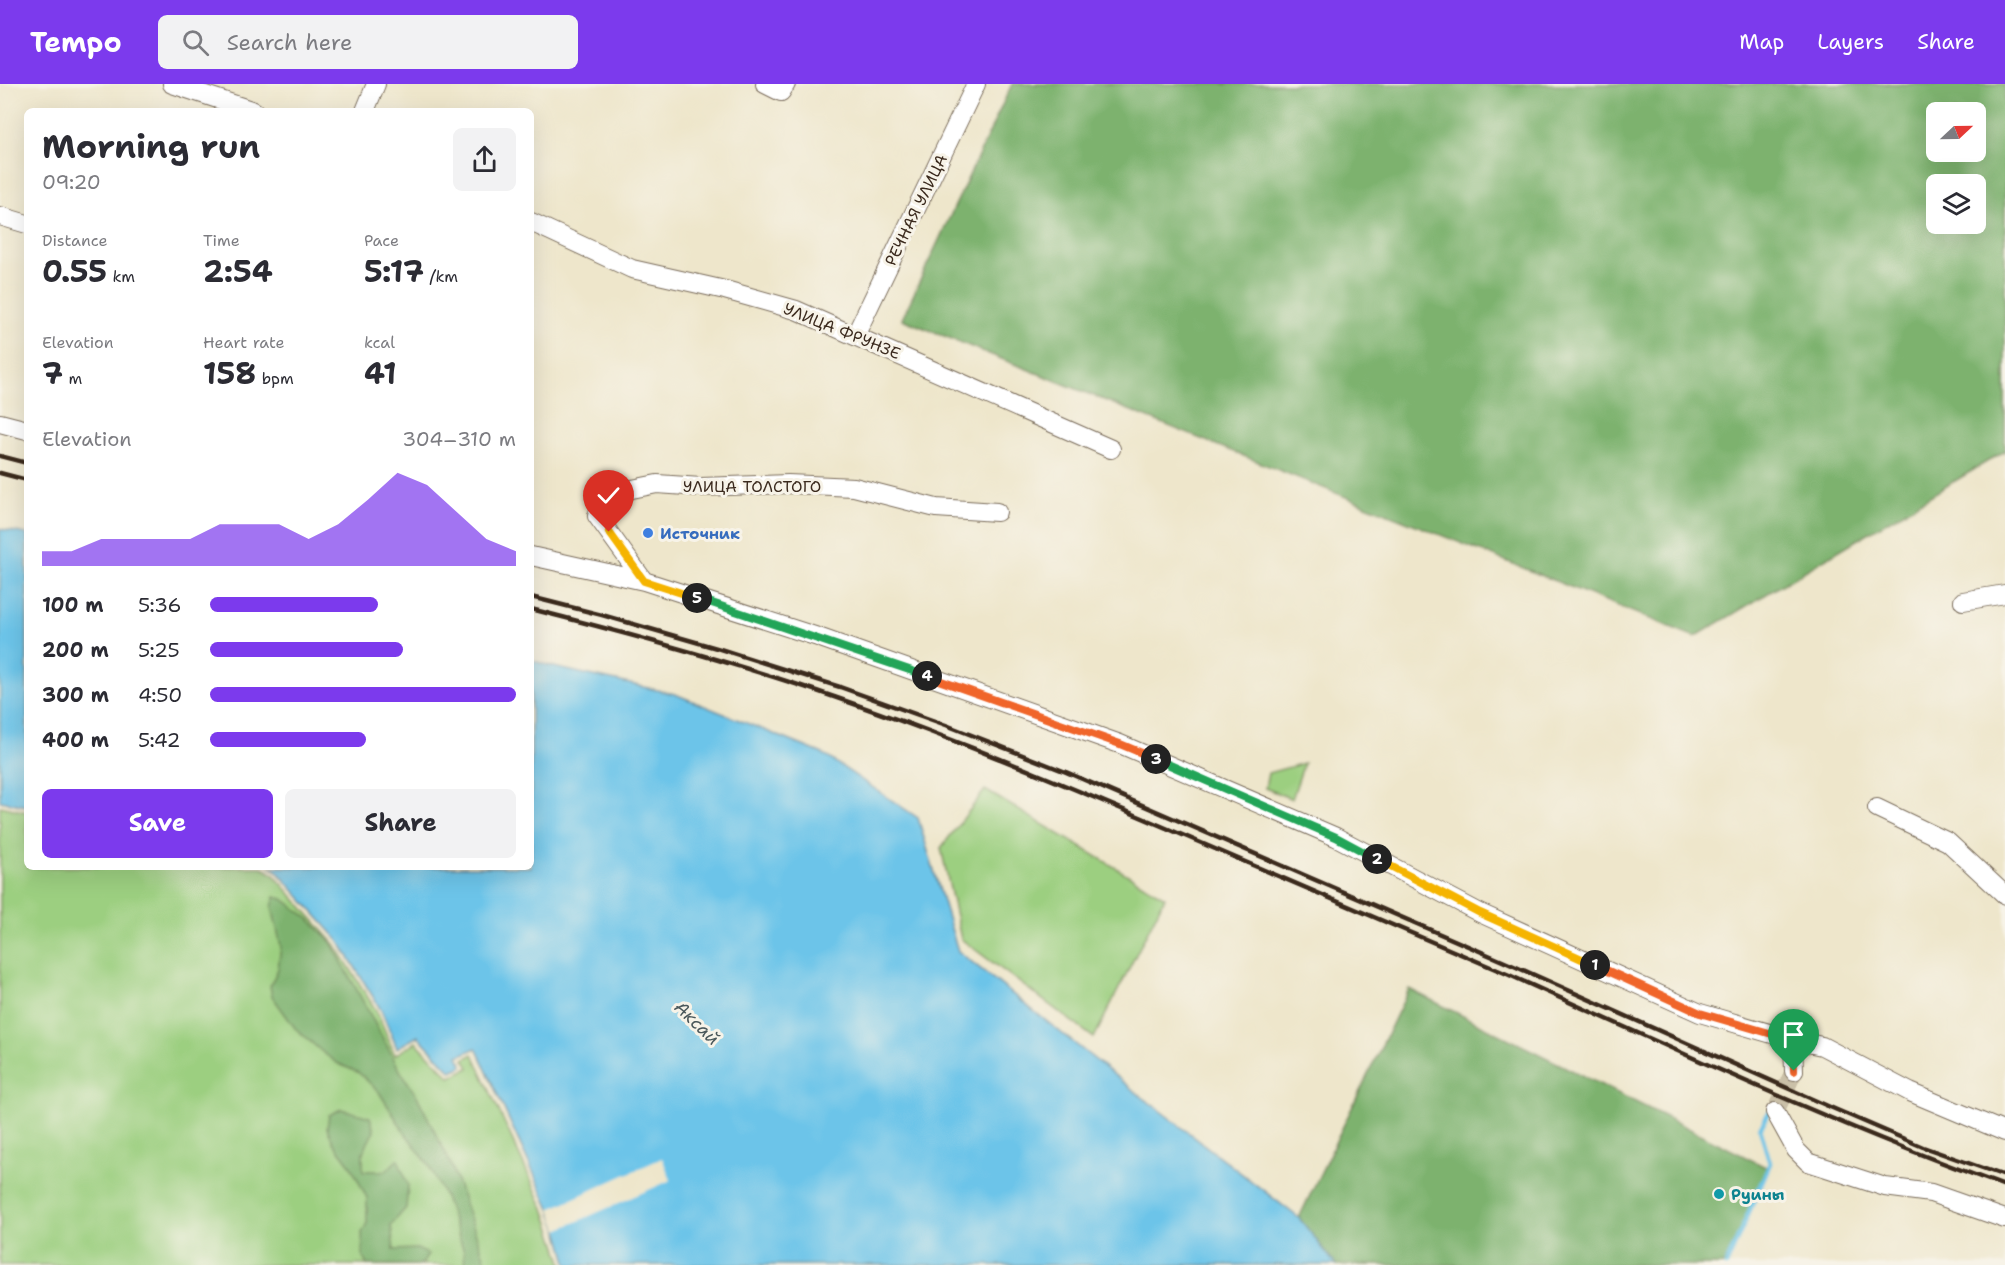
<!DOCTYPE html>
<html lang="en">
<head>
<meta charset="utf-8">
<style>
	:root { --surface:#fff; --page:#f2f2f3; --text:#2b2b33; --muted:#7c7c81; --accent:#7c3aed }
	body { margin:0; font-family:"Shantell Sans",sans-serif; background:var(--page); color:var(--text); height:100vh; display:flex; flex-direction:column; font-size:22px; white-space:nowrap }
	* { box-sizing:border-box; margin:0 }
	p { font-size:20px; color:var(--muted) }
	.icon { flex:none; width:33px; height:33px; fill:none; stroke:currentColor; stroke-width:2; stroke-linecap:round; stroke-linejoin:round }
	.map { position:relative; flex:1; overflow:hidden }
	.panel { position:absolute; left:24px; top:24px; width:510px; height:762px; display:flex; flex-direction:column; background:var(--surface); border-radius:9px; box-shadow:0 6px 24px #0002 }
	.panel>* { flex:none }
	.needle { width:39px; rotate:68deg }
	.tools { position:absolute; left:1926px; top:18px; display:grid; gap:12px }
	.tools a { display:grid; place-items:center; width:60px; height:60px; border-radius:9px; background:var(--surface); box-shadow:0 6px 24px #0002; font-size:30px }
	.pin { position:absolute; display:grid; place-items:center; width:51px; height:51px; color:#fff; margin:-62px -26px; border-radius:50% 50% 50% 0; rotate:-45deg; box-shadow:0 0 6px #0007 }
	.pin .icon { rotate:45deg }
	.km { position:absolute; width:30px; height:30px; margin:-15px; border-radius:50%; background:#222; color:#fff; font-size:16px; line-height:30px; text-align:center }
	.round { display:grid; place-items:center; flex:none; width:63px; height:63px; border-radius:9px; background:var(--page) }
	.overview { display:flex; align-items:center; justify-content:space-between; height:102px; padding:0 18px }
	h1 { font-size:33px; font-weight:700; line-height:45px }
	.stats { display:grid; grid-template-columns:repeat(3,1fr); gap:9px; height:102px; padding:6px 18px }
	.stats div { display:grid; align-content:center }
	.stats b { font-size:30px; font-weight:700 }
	.stats small { font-size:16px; font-weight:400 }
	.stats p { font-size:16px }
	.chart { height:168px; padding:12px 18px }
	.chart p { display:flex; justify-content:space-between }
	.chart svg { width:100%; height:108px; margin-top:6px; fill:var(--accent); opacity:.7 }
	.cta { display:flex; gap:12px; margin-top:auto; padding:12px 18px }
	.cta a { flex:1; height:69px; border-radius:9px; background:var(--accent); color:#fff; font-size:24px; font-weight:700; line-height:69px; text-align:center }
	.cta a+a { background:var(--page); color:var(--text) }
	ul { padding:0 18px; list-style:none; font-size:20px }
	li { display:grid; grid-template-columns:96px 72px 1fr; align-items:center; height:45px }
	li i { height:15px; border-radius:8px; background:var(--accent) }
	header { display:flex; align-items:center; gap:36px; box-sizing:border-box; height:84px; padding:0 30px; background:var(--accent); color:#fff }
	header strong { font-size:28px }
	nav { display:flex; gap:33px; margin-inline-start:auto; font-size:21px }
	.search { width:420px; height:54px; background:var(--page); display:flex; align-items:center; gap:15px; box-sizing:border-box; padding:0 21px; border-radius:9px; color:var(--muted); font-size:22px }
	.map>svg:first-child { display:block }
	.green { fill:#9ccf80; stroke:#6c7c4f; stroke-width:1.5 }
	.forest { fill:#7db26e; stroke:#5c6e46; stroke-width:1.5; fill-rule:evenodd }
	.water { fill:#6cc4e9; stroke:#547784; stroke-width:1.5 }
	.pier { fill:#eee6cb }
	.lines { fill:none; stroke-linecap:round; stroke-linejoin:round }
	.stream { stroke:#6cc4e9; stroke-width:4.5 }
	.minor-tunnel { stroke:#cac0a8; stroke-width:18; stroke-dasharray:18 9; stroke-linecap:butt }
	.minor-casing { stroke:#7a6c5b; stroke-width:20 }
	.minor { stroke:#fff; stroke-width:18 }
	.rail { stroke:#3b2a1e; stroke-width:4.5 }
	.split-1-casing { stroke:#fff; stroke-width:12 }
	.split-2-casing { stroke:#fff; stroke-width:12 }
	.split-3-casing { stroke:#fff; stroke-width:12 }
	.split-4-casing { stroke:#fff; stroke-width:12 }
	.split-5-casing { stroke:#fff; stroke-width:12 }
	.split-6-casing { stroke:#fff; stroke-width:12 }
	.split-1 { stroke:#f0652b; stroke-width:8 }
	.split-2 { stroke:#f5b400; stroke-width:8 }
	.split-3 { stroke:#22a559; stroke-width:8 }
	.split-4 { stroke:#f0652b; stroke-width:8 }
	.split-5 { stroke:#22a559; stroke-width:8 }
	.split-6 { stroke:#f5b400; stroke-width:8 }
	.shop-dot { fill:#3f7fe0; stroke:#f7f3e8; stroke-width:2 }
	.culture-dot { fill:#0f9aa8; stroke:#f7f3e8; stroke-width:2 }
	.labels { text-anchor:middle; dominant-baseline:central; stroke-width:6; stroke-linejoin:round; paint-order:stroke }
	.street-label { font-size:16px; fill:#3b2a1e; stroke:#f7f3e8 }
	.shop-label { font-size:16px; font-weight:bold; fill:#366cbe; stroke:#f7f3e8; text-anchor:start }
	.culture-label { font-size:16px; font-weight:bold; fill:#0d838f; stroke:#f7f3e8; text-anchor:start }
	.water-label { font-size:18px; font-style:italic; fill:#4a585b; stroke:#f7f3e8 }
</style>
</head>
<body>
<header>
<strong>Tempo</strong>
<div class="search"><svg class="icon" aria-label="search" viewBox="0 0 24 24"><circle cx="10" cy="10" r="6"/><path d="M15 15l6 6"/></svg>Search here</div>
<nav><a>Map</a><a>Layers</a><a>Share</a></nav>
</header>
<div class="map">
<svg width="2005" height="1181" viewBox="0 0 2005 1181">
	<rect width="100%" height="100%" fill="#f7f3e8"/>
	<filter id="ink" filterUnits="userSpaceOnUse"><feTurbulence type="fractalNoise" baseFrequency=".0167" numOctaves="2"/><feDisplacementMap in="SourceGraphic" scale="12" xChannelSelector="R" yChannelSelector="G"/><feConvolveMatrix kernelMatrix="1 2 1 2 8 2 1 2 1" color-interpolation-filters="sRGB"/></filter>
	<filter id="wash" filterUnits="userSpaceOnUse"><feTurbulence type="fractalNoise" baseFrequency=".008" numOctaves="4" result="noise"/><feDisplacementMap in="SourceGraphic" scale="24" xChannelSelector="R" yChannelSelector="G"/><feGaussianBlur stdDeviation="1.35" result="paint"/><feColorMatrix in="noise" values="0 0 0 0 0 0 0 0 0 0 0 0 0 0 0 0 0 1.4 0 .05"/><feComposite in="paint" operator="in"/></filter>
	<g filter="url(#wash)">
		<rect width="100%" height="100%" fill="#eee6cb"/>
		<!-- green -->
		<path class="green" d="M1304 679 1292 715 1265 704 1268 689Z
			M985 706 1165 813 1094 954 961 855 941 764Z
			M0 722 27 728V783H262L273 790 335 860 377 928 395 971 416 958 450 993 469 984 464 975 473 970 545 1127 563 1181H0Z"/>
		<!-- forest -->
		<path class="forest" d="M1012 0H2005V367L1695 553 902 235ZM1976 28V68H1936V28ZM1976 100V140H1936V100Z
			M275 813 283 815 309 835 331 858 401 988 417 1012 451 1080 487 1181H465L464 1167 445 1113 428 1080 403 1046 379 1008 359 989 337 979 321 967 295 944 272 912 270 902 278 885 281 862 272 823Z
			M1409 905 1768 1084 1724 1181H1336L1299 1134Z
			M341 1025 370 1033 374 1047 363 1068V1087H386L398 1075 408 1101 406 1124 391 1141 394 1166 417 1165 428 1170 423 1179 419 1181H367L363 1173 362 1149 367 1139V1114L351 1082 334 1060 327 1044 329 1031Z"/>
		<!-- water -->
		<path class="water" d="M0 445 27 450V722L0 717Z
			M531 576 558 584 675 610 823 670 918 734 958 867 1132 1005 1299 1134 1336 1181H568L558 1146 550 1125 476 964 458 972 463 982 451 987 418 952 397 964 381 926 339 857 276 786 271 783H531Z"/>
		<!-- pier -->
		<path class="pier" d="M662 1074 671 1096 558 1146 550 1125Z"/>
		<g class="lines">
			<!-- stream -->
			<path class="stream" d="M1726 1181 1770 1079 1760 1044 1770 1027"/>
		</g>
	</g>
	<g filter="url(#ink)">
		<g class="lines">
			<!-- minor-tunnel -->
			<path class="minor-tunnel" d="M1775 1028 1794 987"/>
			<!-- minor casing -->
			<g class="minor-casing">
				<path id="minor" d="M172 0 254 27
					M765 0 781 8 786 0
					M365 27 376 0
					M0 132 27 140
					M531 138 632 185 725 206 796 226 1111 365
					M855 252 976 0
					M0 339 27 346
					M531 472 644 497 818 553 1120 660 1336 753 1480 829 1700 929 1793 956 1822 962 1910 1008 2005 1048
					M644 497 597 432 604 416 622 407 657 400 701 403 788 400 854 403 936 424 997 428
					M1963 517 2005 510
					M1877 724 1948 758 2005 811
					M1793 956 1794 987
					M1775 1028 1796 1066 1808 1078 1885 1103 1931 1109 2005 1135"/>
			</g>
			<!-- minor -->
			<use href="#minor" class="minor"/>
			<!-- rail -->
			<path class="rail" d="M0 372 27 379
				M0 389 27 396
				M531 513 602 531 720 565 840 603 946 641 1066 688 1514 882 1830 1023 1923 1063 2005 1092
				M531 525C634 551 736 579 837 614 973 661 1104 717 1236 774 1326 813 1417 851 1507 890 1672 964 1834 1041 2005 1102"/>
		</g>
	</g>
	<g class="lines" filter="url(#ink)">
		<!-- split-1 casing -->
		<g class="split-1-casing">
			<path id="split-1" d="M1595 881 1700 929 1793 956 1794 987"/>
		</g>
		<!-- split-2 casing -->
		<g class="split-2-casing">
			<path id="split-2" d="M1377 775 1480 829 1595 881"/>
		</g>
		<!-- split-3 casing -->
		<g class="split-3-casing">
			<path id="split-3" d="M1156 675 1336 753 1377 775"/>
		</g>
		<!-- split-4 casing -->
		<g class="split-4-casing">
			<path id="split-4" d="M927 592 1120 660 1156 675"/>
		</g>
		<!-- split-5 casing -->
		<g class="split-5-casing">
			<path id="split-5" d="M697 514 927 592"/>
		</g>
		<!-- split-6 casing -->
		<g class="split-6-casing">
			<path id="split-6" d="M609 448 644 497 697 514"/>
		</g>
		<!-- split-1 -->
		<use href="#split-1" class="split-1"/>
		<!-- split-2 -->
		<use href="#split-2" class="split-2"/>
		<!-- split-3 -->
		<use href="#split-3" class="split-3"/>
		<!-- split-4 -->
		<use href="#split-4" class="split-4"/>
		<!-- split-5 -->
		<use href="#split-5" class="split-5"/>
		<!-- split-6 -->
		<use href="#split-6" class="split-6"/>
	</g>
	<!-- markers -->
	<circle class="shop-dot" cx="648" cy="449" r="6"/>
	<circle class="culture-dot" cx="1719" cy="1110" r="6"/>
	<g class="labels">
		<!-- street labels -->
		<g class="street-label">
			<text transform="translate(916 126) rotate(-64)">РЕЧНАЯ УЛИЦА</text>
			<text transform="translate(842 247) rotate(22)">УЛИЦА ФРУНЗЕ</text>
			<text x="752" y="402">УЛИЦА ТОЛСТОГО</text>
		</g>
		<!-- shop labels -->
		<g class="shop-label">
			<text x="660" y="449">Источник</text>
		</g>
		<!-- culture labels -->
		<g class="culture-label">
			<text x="1731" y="1110">Руины</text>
		</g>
		<!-- water labels -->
		<g class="water-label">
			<text transform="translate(697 939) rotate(44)">Аксай</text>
		</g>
	</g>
</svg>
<div class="tools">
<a><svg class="needle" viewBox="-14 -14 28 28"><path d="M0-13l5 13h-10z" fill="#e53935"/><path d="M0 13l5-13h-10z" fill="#7c7c81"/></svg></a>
<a><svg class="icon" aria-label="layers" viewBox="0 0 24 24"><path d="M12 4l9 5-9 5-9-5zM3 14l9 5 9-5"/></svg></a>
</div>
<div class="pin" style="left:1794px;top:987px;background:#1e9e55"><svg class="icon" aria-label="arrive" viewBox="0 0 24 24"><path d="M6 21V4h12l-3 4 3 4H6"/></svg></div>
<div class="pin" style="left:609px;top:448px;background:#d93025"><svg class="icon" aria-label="check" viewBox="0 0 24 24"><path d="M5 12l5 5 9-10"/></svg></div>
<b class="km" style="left:1595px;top:881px">1</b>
<b class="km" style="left:1377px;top:775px">2</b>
<b class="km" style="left:1156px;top:675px">3</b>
<b class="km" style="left:927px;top:592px">4</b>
<b class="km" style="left:697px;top:514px">5</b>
<section class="panel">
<div class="overview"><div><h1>Morning run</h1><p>09:20</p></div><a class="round"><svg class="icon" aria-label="share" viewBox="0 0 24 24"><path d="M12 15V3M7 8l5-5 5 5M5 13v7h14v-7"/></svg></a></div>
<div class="stats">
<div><p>Distance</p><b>0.55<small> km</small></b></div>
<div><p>Time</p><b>2:54</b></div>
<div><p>Pace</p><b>5:17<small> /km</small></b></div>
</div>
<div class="stats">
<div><p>Elevation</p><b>7<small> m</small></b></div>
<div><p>Heart rate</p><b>158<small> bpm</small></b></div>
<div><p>kcal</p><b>41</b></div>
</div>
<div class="chart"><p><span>Elevation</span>304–310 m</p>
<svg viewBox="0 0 160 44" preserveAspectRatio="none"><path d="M0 44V38L10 38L20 33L30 33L40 33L50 33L60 27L70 27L80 27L90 33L100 27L110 17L120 6L130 11L140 22L150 33L160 38V44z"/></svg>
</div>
<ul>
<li><b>100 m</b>5:36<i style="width:55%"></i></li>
<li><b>200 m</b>5:25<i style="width:63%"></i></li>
<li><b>300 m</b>4:50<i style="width:100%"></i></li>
<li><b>400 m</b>5:42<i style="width:51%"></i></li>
</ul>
<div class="cta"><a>Save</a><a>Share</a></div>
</section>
</div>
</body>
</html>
